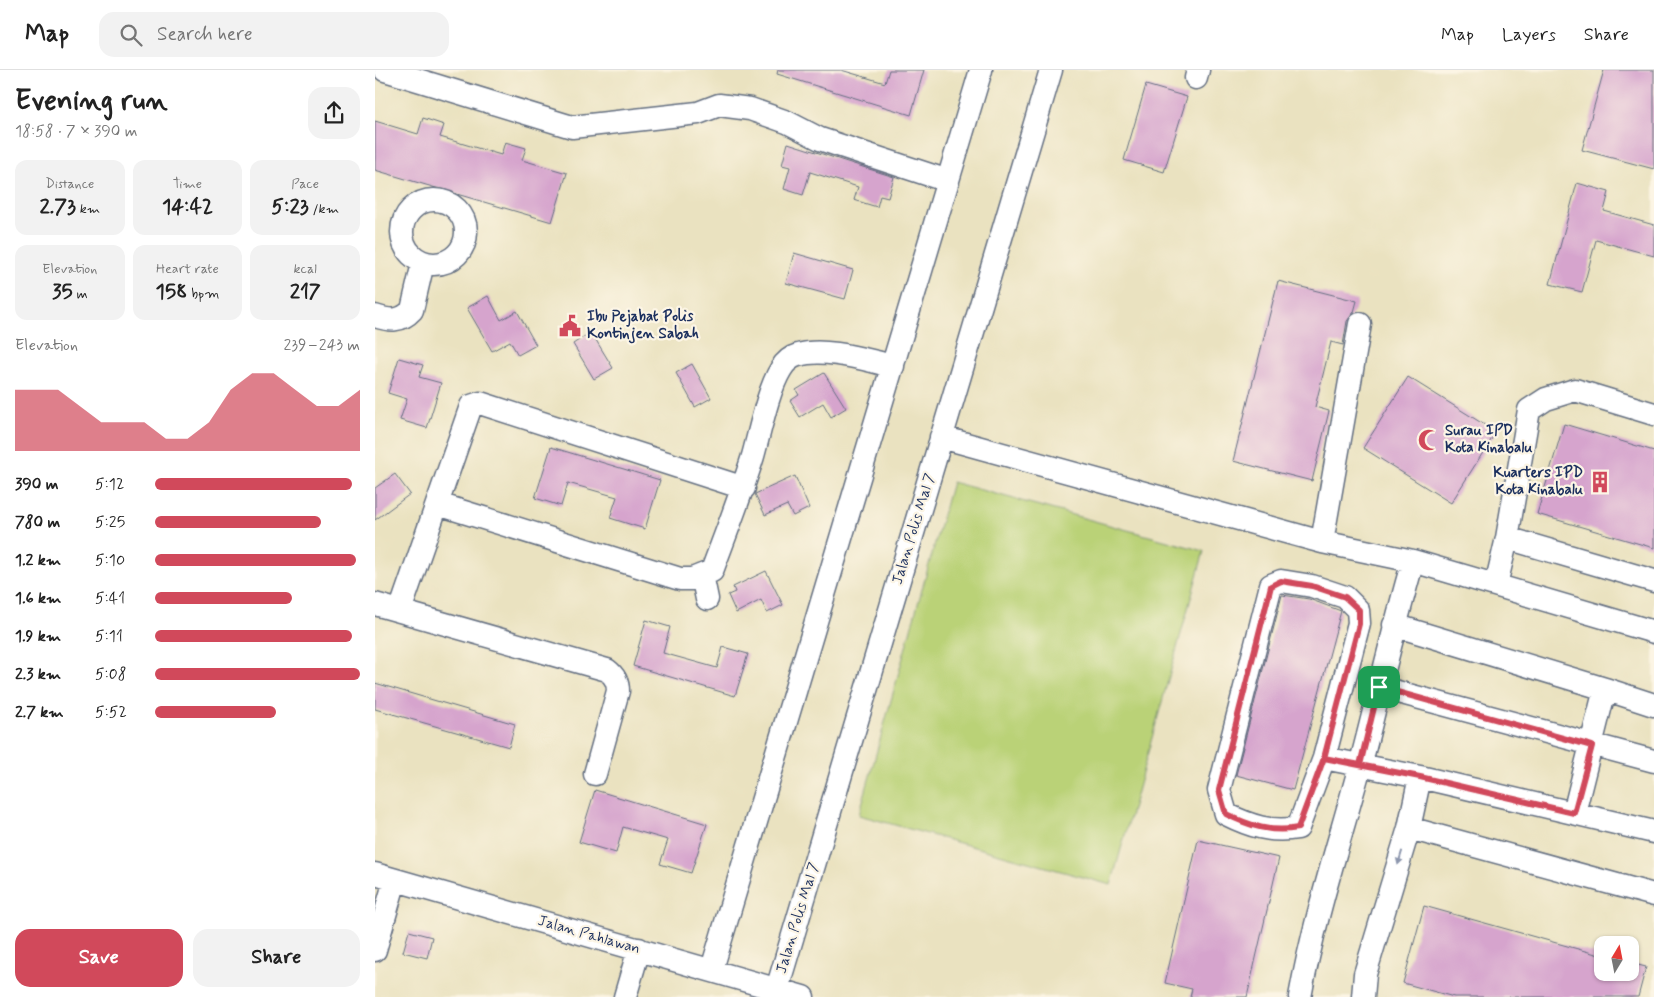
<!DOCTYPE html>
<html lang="en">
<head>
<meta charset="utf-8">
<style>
	:root { --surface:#fff; --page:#f2f2f2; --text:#222; --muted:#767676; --line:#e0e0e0; --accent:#d1495b }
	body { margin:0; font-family:Mynerve,sans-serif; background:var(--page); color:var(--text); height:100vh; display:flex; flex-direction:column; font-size:19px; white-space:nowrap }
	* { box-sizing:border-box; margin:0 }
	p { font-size:16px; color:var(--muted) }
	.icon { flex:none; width:28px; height:28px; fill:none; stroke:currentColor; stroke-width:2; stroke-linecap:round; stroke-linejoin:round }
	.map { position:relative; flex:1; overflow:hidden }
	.details { display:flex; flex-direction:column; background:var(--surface); width:375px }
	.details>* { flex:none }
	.needle { width:32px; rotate:10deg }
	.controls { position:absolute; left:1219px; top:866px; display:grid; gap:10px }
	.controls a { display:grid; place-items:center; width:45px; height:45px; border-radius:10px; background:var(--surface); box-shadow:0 1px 4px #0004; font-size:25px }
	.pin { position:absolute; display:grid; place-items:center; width:42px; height:42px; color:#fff; margin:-21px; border-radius:10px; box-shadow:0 2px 8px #0006 }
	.round { display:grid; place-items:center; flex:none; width:52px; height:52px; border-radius:15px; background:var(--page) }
	.head { display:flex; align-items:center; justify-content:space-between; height:85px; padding:0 15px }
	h1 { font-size:28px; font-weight:700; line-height:38px }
	.stats { display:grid; grid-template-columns:repeat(3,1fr); gap:8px; height:85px; padding:5px 15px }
	.stats div { display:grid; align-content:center; border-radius:12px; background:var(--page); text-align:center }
	.stats b { font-size:21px; font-weight:700 }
	.stats small { font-size:14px; font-weight:400 }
	.stats p { font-size:14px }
	.chart { height:140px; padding:10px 15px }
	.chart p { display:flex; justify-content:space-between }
	.chart svg { width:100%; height:90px; margin-top:5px; fill:var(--accent); opacity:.7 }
	.action { display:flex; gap:10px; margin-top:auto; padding:10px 15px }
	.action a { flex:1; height:58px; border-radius:15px; background:var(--accent); color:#fff; font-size:20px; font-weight:700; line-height:58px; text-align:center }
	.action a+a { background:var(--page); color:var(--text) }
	ul { padding:0 15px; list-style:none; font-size:16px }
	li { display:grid; grid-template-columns:80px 60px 1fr; align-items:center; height:38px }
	li i { height:12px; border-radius:6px; background:var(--accent) }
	header { display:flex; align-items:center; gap:30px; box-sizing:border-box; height:70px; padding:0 25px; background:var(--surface); border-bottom:1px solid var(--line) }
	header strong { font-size:24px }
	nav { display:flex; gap:28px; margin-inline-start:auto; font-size:18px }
	.search { width:350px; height:45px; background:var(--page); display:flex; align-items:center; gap:12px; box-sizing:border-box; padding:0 18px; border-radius:15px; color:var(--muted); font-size:19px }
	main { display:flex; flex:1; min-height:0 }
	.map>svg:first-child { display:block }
	.green { fill:#bad277; stroke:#6a806a }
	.building { fill:#d6a4cd }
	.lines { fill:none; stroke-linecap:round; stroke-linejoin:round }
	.minor-casing { stroke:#636e80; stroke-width:25 }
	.minor { stroke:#fff; stroke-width:22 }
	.oneway { fill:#8d97ae }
	.route-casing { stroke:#fff; stroke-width:10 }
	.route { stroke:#d1495b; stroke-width:6 }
	.labels { text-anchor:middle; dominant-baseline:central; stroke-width:4.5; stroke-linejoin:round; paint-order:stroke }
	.poi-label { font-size:15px; font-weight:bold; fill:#1b2f5e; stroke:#fcf5e5; text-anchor:start }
	.street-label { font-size:15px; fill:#1b2f5e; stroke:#fcf5e5 }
</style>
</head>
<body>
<header>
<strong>Map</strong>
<div class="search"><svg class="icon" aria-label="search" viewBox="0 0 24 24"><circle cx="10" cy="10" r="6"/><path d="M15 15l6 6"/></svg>Search here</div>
<nav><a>Map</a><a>Layers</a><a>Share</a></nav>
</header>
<main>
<section class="details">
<div class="head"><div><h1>Evening run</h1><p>18:58 · 7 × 390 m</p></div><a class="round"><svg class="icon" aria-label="share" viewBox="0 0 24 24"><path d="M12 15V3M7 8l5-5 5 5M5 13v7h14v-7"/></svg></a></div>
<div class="stats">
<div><p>Distance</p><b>2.73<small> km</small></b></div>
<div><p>Time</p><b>14:42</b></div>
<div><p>Pace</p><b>5:23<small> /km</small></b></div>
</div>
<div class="stats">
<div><p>Elevation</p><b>35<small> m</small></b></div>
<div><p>Heart rate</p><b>158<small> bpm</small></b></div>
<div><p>kcal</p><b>217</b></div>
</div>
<div class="chart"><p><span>Elevation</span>239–243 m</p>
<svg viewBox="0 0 160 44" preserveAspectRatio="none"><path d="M0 44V14L10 14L20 14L30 22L40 30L50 30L60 30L70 38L80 38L90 30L100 14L110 6L120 6L130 14L140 22L150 22L160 14V44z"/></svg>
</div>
<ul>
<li><b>390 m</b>5:12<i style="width:96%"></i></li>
<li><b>780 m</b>5:25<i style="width:81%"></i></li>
<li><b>1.2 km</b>5:10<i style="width:98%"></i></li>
<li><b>1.6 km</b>5:41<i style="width:67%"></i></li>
<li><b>1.9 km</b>5:11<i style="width:96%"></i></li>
<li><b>2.3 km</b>5:08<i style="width:100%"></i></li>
<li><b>2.7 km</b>5:52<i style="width:59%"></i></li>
</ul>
<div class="action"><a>Save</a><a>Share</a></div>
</section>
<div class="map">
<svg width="1279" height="927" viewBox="0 0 1279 927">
	<rect width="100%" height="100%" fill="#fcf5e5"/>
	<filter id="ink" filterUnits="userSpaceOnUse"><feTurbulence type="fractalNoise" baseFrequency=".02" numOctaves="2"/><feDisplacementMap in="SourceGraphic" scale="10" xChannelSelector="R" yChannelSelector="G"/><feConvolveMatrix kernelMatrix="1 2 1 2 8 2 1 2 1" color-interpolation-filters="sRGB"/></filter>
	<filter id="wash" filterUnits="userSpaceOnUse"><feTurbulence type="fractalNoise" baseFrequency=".0096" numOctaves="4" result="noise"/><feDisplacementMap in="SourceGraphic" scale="20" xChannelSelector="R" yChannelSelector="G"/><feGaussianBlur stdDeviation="1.12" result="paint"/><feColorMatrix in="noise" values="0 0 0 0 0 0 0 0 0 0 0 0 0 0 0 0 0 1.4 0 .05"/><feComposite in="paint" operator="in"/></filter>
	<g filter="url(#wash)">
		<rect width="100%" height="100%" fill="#eae2c0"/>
		<!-- green -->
		<path class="green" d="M577 412 829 481 736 815 484 745Z"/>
		<g id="blocks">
			<!-- building -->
			<path class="building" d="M403 0H466L510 13 514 0H549L536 45 402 4Z
				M1229 0H1279V99L1207 80Z
				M771 15 812 27 789 102 749 90Z
				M48 48 69 55 65 67 126 85 130 72 151 78 147 90 192 103 177 152 0 100V51L43 64Z
				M413 73 519 107 513 128 505 126 502 137 479 130 483 117 435 102 428 125 409 119 415 97 407 95Z
				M1202 113 1234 122 1229 141 1279 155V186L1221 170 1207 222 1175 214Z
				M419 183 478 200 470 229 411 213Z
				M903 211 982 231 979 242 972 251 968 275 956 272 940 337 954 341 937 411 858 391Z
				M113 226 126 250 142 241 161 275 143 285 135 271 117 281 92 238Z
				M216 262 238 298 219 309 198 274Z
				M24 288 48 295 44 307 66 313 52 358 25 350 32 329 13 323Z
				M317 294 336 328 320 337 301 303Z
				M449 303 471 338 456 347 448 333 425 347 415 331 424 325 421 320Z
				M1033 307 1121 362 1076 433 988 378Z
				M1189 354 1279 381V478L1162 444Z
				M176 377 285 410 270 459 235 448 242 427 193 413 186 436 160 428Z
				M20 404 35 424 0 450V418Z
				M420 406 434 438 418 446 412 435 390 445 380 424Z
				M391 501 408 535 392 543 386 530 361 543 353 525 360 522 358 517Z
				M907 525 934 529 966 541 918 720 861 705Z
				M271 550 295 557 288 583 342 598 348 577 373 584 360 626 258 596Z
				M0 613 140 654 134 677 0 639Z
				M220 720 332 754 316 803 285 794 293 770 248 757 241 783 204 772Z
				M823 770 904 788 872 927H815L817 919 790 913Z
				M1049 836 1228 886V902H1255V893L1271 897 1263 927H1079L1028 913Z
				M34 861 57 867 52 888 28 882Z"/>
		</g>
	</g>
	<g filter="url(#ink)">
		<use href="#blocks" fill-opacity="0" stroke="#636e80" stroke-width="1"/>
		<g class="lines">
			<!-- minor casing -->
			<g class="minor-casing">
				<path id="minor" d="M10 0 197 57 323 43 344 35 375 39 412 52 445 69 573 111
					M821 8 823 0
					M27 162a32 32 0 1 1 64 0a32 32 0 1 1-64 0Z
					M0 246C15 251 26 252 37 240L48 193
					M566 367 947 472 1038 491
					M63 434 305 509H317L337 501C351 463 366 425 378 386 385 361 393 320 406 299 410 292 416 287 423 285 450 277 491 290 518 296
					M1132 468 1279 511
					M947 472 985 254
					M327 505 332 529
					M906 511 937 516 970 527 983 540 984 553 949 688 923 758C896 763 875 756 851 744L844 720 896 515Z
					M1121 515 1132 468 1154 340 1171 329 1200 320 1279 344
					M0 534 232 600C240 606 243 612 243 621L220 704
					M25 541 96 336 105 333 369 418
					M1019 555 1230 619 1199 743
					M1004 617 1279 691
					M1230 619 1279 635
					M949 688 1045 707 1279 762
					M1034 758 1279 825
					M0 804 428 927
					M0 880 20 810
					M337 899 606 0
					M402 919 676 0
					M250 927 264 879
					M925 927C939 849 964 773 985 696 1003 628 1018 559 1038 491L1279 562
					M988 927 990 904 1034 758 1045 707"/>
			</g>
			<!-- minor -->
			<use href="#minor" class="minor"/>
		</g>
		<!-- one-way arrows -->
		<defs><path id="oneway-solid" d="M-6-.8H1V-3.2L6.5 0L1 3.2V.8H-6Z" transform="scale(1.25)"/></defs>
		<use class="oneway" href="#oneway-solid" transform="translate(1025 788) rotate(107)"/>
	</g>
	<g class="lines" filter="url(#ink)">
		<!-- route casing -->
		<g class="route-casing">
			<path id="route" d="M1004 617 985 695 949 688 923 758C896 763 875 756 851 744L844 720 896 516 906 511 937 516 970 527 984 540V554L949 688 1045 707 1199 743 1217 676 1004 617"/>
		</g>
		<!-- route -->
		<use href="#route" class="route"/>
	</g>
	<!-- icons -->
	<defs>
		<g id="civic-bare" transform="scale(1.725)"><path d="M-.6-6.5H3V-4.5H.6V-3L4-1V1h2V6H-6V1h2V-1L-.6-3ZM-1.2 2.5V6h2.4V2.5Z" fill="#d1495b" stroke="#fcf5e5" stroke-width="2.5" paint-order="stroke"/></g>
		<g id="mosque-bare" transform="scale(1.725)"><path d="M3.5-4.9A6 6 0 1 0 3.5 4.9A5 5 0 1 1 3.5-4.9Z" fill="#d1495b" stroke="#fcf5e5" stroke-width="2.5" paint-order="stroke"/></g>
		<g id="building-bare" transform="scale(1.725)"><path d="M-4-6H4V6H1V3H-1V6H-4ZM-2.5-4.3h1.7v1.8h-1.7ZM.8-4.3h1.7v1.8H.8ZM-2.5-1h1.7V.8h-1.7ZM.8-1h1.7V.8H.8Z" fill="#d1495b" stroke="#fcf5e5" stroke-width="2.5" paint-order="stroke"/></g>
	</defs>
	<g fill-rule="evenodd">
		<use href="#civic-bare" x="195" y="256"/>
		<use href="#mosque-bare" x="1054" y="370"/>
		<use href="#building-bare" x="1225" y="412"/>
	</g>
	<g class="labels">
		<!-- poi labels -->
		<g class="poi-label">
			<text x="212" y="247">Ibu Pejabat Polis<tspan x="212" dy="17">Kontinjen Sabah</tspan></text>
			<text x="1070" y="361">Surau IPD<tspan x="1070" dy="17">Kota Kinabalu</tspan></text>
			<text x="1208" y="403" text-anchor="end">Kuarters IPD<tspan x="1208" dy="17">Kota Kinabalu</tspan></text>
		</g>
		<!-- street labels -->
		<g class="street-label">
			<text transform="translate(539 459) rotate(-73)">Jalan Polis Mal 7</text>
			<text transform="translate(423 848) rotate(-73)">Jalan Polis Mal 7</text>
			<text transform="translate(214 865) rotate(16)">Jalan Pahlawan</text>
		</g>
	</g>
</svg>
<div class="controls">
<a><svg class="needle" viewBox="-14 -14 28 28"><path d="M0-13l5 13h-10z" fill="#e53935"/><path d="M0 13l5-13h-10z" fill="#767676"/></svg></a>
</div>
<div class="pin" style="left:1004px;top:617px;background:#1e9e55"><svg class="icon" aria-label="arrive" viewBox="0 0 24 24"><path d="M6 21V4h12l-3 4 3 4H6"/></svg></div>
</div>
</main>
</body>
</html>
